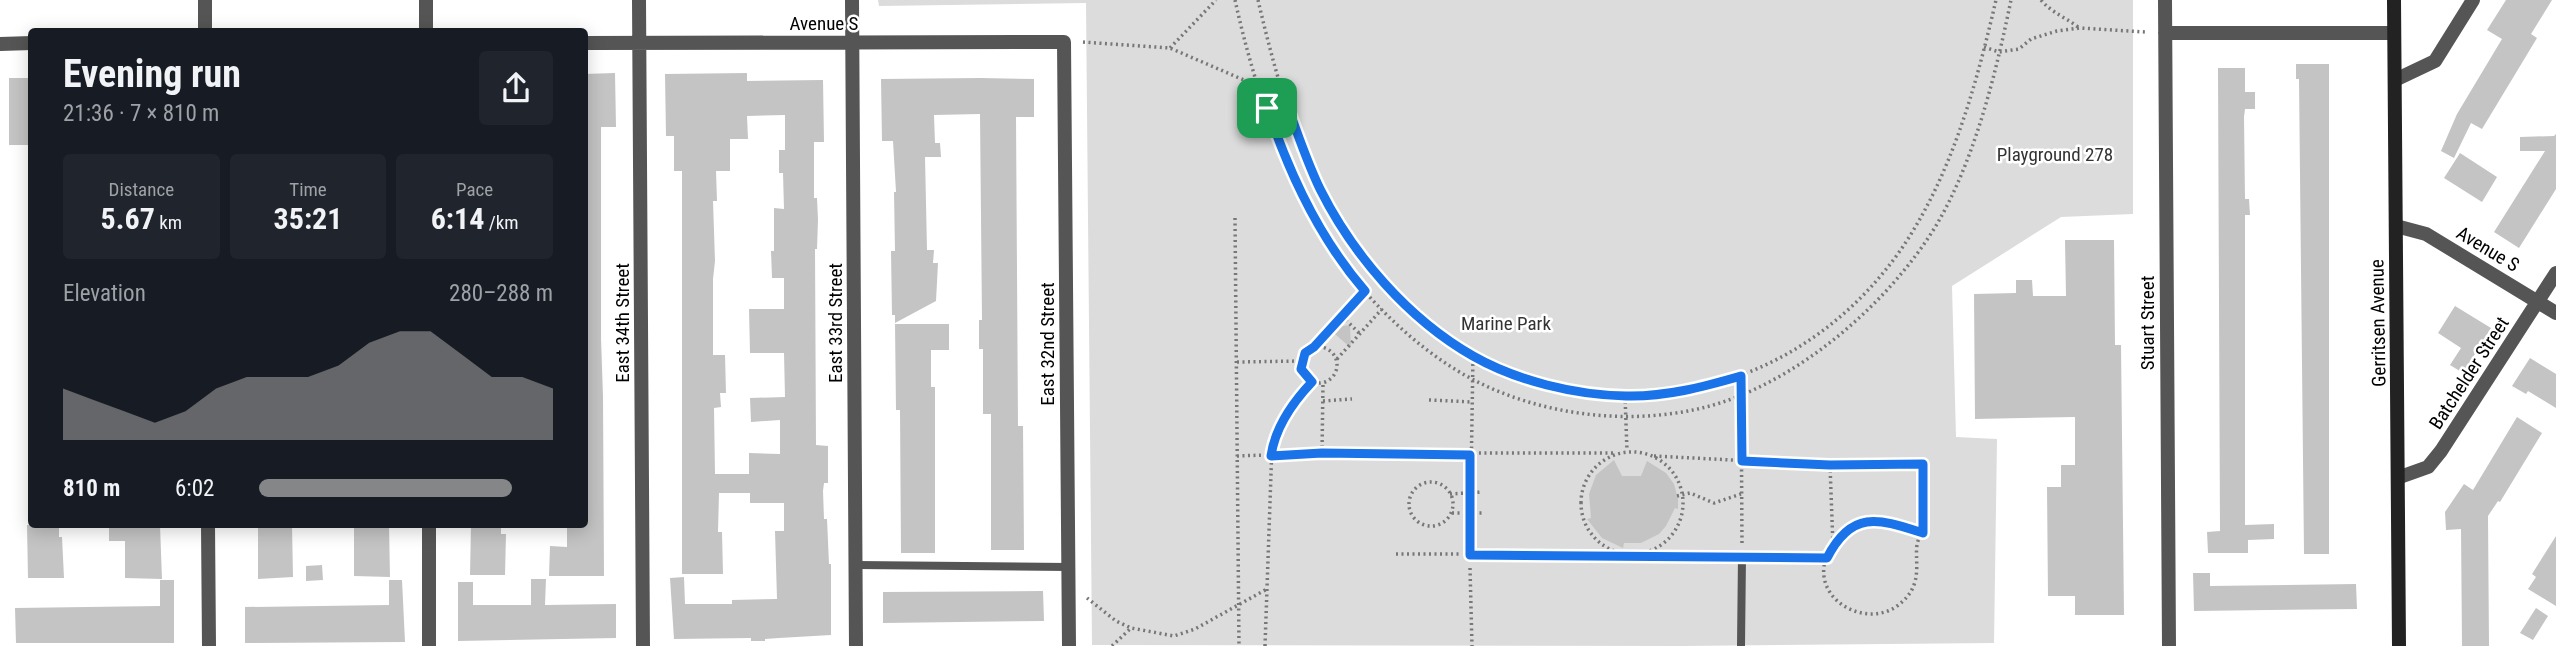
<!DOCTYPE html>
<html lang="en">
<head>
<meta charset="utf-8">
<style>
	:root { --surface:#171b24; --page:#20242c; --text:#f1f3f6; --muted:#9ea1a6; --accent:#858687 }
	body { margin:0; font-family:"Roboto Condensed",sans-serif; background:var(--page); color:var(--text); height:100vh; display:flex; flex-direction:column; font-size:26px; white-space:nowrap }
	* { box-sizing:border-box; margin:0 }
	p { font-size:23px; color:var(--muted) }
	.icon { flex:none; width:38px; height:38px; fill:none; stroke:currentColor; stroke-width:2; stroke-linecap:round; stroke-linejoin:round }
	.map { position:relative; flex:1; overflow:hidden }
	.side { position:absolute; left:28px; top:28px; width:560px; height:500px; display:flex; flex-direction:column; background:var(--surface); border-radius:7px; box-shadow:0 4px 18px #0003 }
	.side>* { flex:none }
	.pin { position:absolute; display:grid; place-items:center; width:60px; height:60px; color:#fff; margin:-30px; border-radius:14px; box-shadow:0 4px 10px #0006 }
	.round { display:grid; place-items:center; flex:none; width:74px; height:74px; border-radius:7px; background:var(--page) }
	.headline { display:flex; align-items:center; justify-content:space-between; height:119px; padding:0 35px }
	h1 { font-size:38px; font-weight:700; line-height:52px }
	.metrics { display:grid; grid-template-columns:repeat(3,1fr); gap:10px; height:119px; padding:7px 35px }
	.metrics div { display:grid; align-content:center; border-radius:7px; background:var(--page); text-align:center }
	.metrics b { font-size:30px; font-weight:700 }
	.metrics small { font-size:19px; font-weight:400 }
	.metrics p { font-size:19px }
	.chart { height:196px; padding:14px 35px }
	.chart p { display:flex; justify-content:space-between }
	.chart svg { width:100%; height:126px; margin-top:7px; fill:var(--accent); opacity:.7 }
	ul { padding:0 35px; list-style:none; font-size:23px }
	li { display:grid; grid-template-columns:112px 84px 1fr; align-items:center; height:52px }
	li i { height:18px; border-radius:9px; background:var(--accent) }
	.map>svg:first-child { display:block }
	.green { fill:#dcdcdc }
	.building { fill:#c4c4c4; fill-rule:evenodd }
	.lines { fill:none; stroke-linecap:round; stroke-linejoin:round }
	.path { stroke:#777; stroke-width:3.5; stroke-dasharray:2 3.5; stroke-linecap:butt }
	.lane { stroke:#555; stroke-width:8 }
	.street { stroke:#555; stroke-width:14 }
	.secondary { stroke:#222; stroke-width:14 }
	.route-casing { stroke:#fff; stroke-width:14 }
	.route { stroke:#1a73e8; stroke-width:9 }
	.labels { text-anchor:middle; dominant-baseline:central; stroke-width:5; stroke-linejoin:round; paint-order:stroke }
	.street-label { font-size:19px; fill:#000; stroke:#fff }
	.park-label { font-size:19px; fill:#333; stroke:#fff }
</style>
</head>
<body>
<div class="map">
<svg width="2556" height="646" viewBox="0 0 2556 646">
	<rect width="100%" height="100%" fill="#fff"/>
	<!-- green -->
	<path class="green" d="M878 0H2133V214L2061 217 1952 286 1956 437 1997 439 1994 643 1682 646 1092 645 1086 3 879 6Z"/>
	<!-- building -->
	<path class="building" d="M2506 0H2552L2531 34 2537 38 2482 129 2471 123 2454 158 2441 151 2457 114 2502 39 2487 30Z
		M2296 64H2329V554H2304L2299 79H2296Z
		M2218 68H2245V92H2255V109H2245L2244 117 2245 199H2249L2250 215H2245V525L2274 524V539L2248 540V553H2208L2207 532 2220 531Z
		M615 73 616 127H601V339L603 397 604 576H549L550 546 567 547V525H584V74Z
		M747 73V81L823 80 824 142H814V198H817L818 220 817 249H815L816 445 828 446V483H824L823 491 824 519H827L829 564H831V635L779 638 765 639V641H751V638L674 639 670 578 684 577 685 604H677H732V600L777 599 775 531H784V503H750V493H719L718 532H722L723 574H682V171H674V136H666L665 74ZM785 115V150H779V173H783L784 209 774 208V251H771L772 278H784V309H749L750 353H784L785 397 750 398 751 422 780 420V454L749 453V474H715L714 408 721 407 720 393H726L725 355H713V279L715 261 713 201H717L716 171H730V139H748L747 116Z
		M9 78H32V145H9Z
		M981 78 1034 79V117H1016L1018 426H1023L1024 550H991V414H983V349H979V320H982L980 114 934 115 935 143H940L941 157H925L927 250H934L933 263H938L936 301 895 323V315H892L891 251H895L894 192H896L893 141H882L881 79Z
		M2556 134V189L2519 248 2494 232 2545 151H2520V137L2554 136Z
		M2460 153 2497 177 2482 202 2444 178Z
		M2065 240H2114L2115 345H2121L2124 615H2075V596H2048L2047 487H2061V465H2075V417L1975 419 1974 294 2016 293V280H2032L2033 296H2066Z
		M2455 306 2491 328 2463 373 2450 365 2461 348 2438 333Z
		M895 324H949V350H931V387H935V553H901L900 410H896Z
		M1350 325 1351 348 1328 328Z
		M2530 358 2556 374V408L2528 391 2526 394 2512 386Z
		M2517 417 2542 433 2500 502 2498 501 2488 516 2489 646H2462L2461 529 2446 530 2445 512 2464 484 2473 490Z
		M1614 460 1622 476H1641L1647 461 1666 473 1674 484 1678 499V509L1675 508 1666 526 1659 534 1641 543H1624L1623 548 1602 538 1587 519 1591 518 1589 494 1596 475Z
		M27 525H59V537H62L64 578H28Z
		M109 525H160L162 579 125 578V541H109Z
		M258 525H292L293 577 258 579Z
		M354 525H389L390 577 354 576Z
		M471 525H501V534H506L505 575H470Z
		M2556 536V606L2528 589 2536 577 2532 574Z
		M322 565 323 580 306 581V566Z
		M2193 573H2210V586L2356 584 2357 609 2194 611Z
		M531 579H546L545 605 616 604V638L458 641V582H473V605H531Z
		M160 580H174V643H16L15 608 160 606Z
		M389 580H402L405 642 245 643V607L389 605Z
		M1043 591 1044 621 883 623V592Z
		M2536 608 2548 616 2533 640 2520 633Z"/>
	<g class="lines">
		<!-- path -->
		<path class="path" d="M1235 0C1255 91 1291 200 1350 274 1383 315 1425 354 1472 379 1540 415 1627 426 1702 408 1794 386 1889 304 1937 224 1975 159 1996 73 2011 0
			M1258 0C1280 94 1309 196 1374 270 1401 302 1435 334 1472 355 1500 372 1535 382 1567 388 1700 414 1825 359 1902 248 1952 174 1976 86 1996 0
			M2041 0C2052 13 2065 17 2078 27
			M1083 42 1170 48 1260 87 1279 85
			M1984 47 1999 52 2019 49 2031 39 2057 31 2080 28 2145 32
			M1170 48 1216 0
			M1235 218 1239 646
			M1342 316 1360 334
			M1315 346 1365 291
			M1301 365a18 18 0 1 1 36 0a18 18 0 1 1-36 0Z
			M1337 359 1382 309
			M1237 362 1301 361
			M1741 376 1742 546
			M1625 396 1627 451
			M1429 400 1472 402
			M1323 401 1352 399
			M1581 503a51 51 0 1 1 102 0a51 51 0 1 1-102 0Z
			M1322 453 1323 383
			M1237 456 1322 453H1616
			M1654 456 1830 465 1923 464V533C1906 549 1932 581 1897 606 1868 627 1819 604 1824 566 1825 559 1830 552 1833 546
			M1830 465 1833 546C1862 509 1884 521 1923 533
			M1409 504a22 22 0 1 1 44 0a22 22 0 1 1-44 0Z
			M1450 494 1482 492
			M1677 496 1690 493 1714 503 1741 494
			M1452 513H1482
			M1470 542 1473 356
			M1396 554H1461
			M1753 556 1826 557
			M1470 568 1472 646
			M1087 598 1116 621 1131 628 1174 636 1195 629 1267 589
			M1112 646 1131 628
			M1265 646 1272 445 1284 419 1312 382"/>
		<!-- lane -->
		<path class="lane" d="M1470 555 1742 556 1741 646
			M856 565 1068 567"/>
		<!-- street -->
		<path class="street" d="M205 0V32
			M426 0V32
			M639 0 643 646
			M852 0 856 646
			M2165 0 2169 646
			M2165 33H2394
			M584 43 1064 42 1069 646
			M0 44 32 43
			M2395 80 2435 61 2473 0
			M2396 226 2426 234 2556 313
			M2400 477 2428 467 2441 451 2556 273
			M208 525 209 646
			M429 525V646"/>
		<!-- secondary -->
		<path class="secondary" d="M2394 0 2399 646"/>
	</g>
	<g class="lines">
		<!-- route casing -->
		<g class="route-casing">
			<path id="route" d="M1280 85C1293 120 1304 156 1320 189 1353 255 1408 319 1473 356 1517 381 1575 395 1626 396 1665 397 1703 387 1741 376L1742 461 1830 465 1923 464V533C1879 519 1852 509 1827 558L1470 555V455L1322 453 1271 456C1275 428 1293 402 1312 382L1301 369 1305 353 1314 347 1365 291C1314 232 1284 161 1260 87Z"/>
		</g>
		<!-- route -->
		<use href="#route" class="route"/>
	</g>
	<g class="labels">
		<!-- street labels -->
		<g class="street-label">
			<text x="824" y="23">Avenue S</text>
			<text transform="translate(2488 249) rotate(31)">Avenue S</text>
			<text transform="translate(622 323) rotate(-90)">East 34th Street</text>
			<text transform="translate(835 323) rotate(-90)">East 33rd Street</text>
			<text transform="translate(2147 323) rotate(-90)">Stuart Street</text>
			<text transform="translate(2378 323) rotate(-91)">Gerritsen Avenue</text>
			<text transform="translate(1047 344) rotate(-90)">East 32nd Street</text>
			<text transform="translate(2469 373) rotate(-57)">Batchelder Street</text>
		</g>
		<!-- park labels -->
		<g class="park-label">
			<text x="2055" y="154">Playground 278</text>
			<text x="1506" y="323">Marine Park</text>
		</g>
	</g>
</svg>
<div class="pin" style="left:1267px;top:108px;background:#1e9e55"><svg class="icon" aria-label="arrive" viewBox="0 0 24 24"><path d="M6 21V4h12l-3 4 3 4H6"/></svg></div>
<section class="side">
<div class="headline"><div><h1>Evening run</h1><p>21:36 · 7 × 810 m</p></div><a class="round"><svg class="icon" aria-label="share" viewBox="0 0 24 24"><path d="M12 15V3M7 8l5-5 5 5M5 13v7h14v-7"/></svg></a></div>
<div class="metrics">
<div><p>Distance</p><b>5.67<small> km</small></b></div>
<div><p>Time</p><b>35:21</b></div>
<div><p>Pace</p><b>6:14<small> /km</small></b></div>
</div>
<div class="chart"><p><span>Elevation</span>280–288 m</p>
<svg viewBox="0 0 160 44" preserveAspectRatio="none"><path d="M0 44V26L10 30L20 34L30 38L40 34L50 26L60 22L70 22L80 22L90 18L100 10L110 6L120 6L130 14L140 22L150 22L160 26V44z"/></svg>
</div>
<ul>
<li><b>810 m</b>6:02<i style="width:86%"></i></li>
</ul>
</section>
</div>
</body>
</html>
